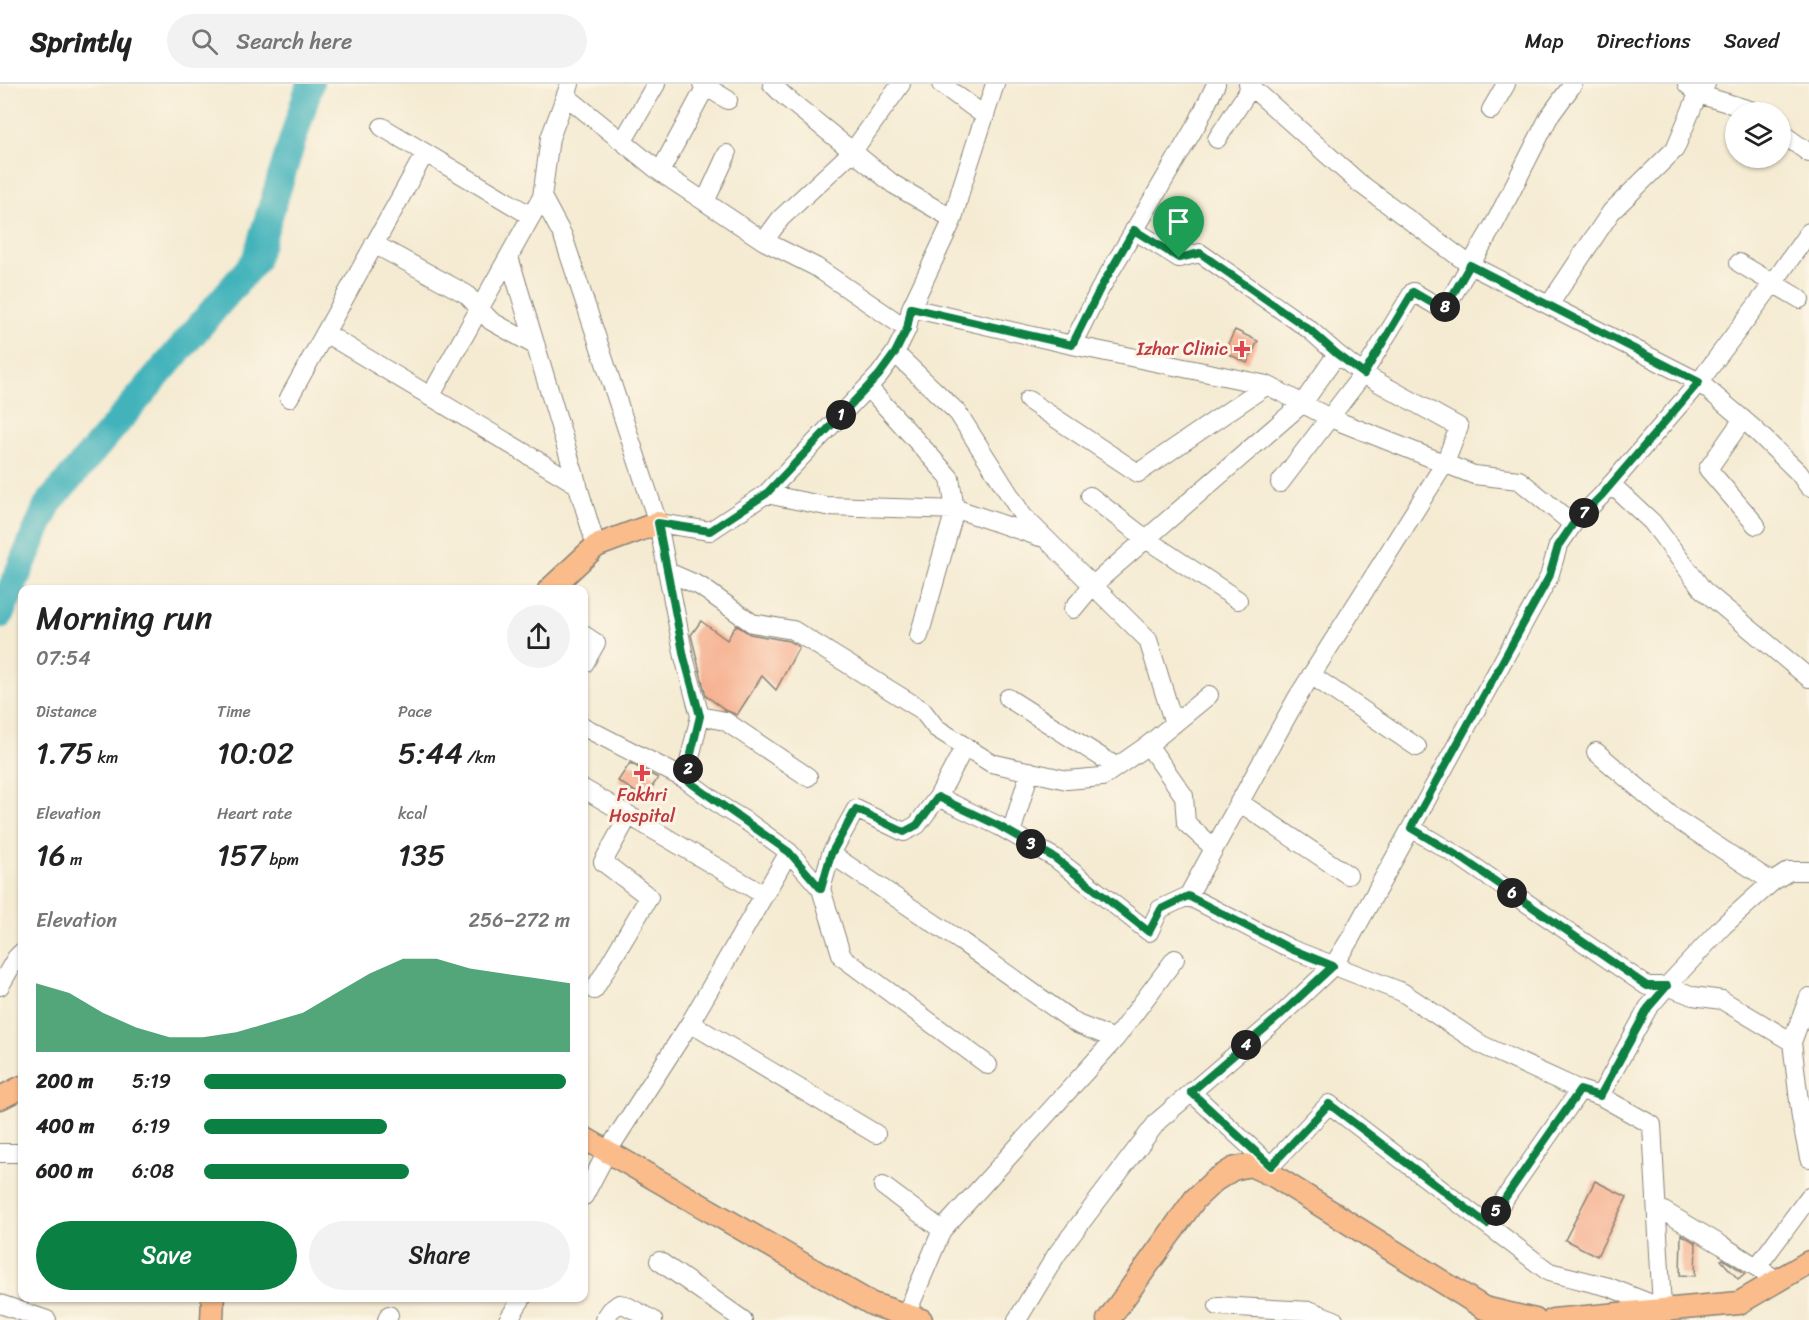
<!DOCTYPE html>
<html lang="en">
<head>
<meta charset="utf-8">
<style>
	:root { --surface:#fff; --page:#f2f2f2; --text:#222; --muted:#767676; --line:#e0e0e0; --accent:#0b8043 }
	body { margin:0; font-family:Sriracha,sans-serif; background:var(--page); color:var(--text); height:100vh; display:flex; flex-direction:column; font-size:22px; white-space:nowrap }
	* { box-sizing:border-box; margin:0 }
	p { font-size:20px; color:var(--muted) }
	.icon { flex:none; width:33px; height:33px; fill:none; stroke:currentColor; stroke-width:2; stroke-linecap:round; stroke-linejoin:round }
	.map { position:relative; flex:1; overflow:hidden }
	.details { position:absolute; left:18px; top:501px; width:570px; height:717px; display:flex; flex-direction:column; background:var(--surface); border-radius:12px; box-shadow:0 2px 4px #0004 }
	.details>* { flex:none }
	.fabs { position:absolute; left:1725px; top:18px; display:grid; gap:12px }
	.fabs a { display:grid; place-items:center; width:66px; height:66px; border-radius:50%; background:var(--surface); box-shadow:0 2px 4px #0004; font-size:30px }
	.pin { position:absolute; display:grid; place-items:center; width:51px; height:51px; color:#fff; margin:-62px -26px; border-radius:50% 50% 50% 0; rotate:-45deg; box-shadow:0 0 6px #0007 }
	.pin .icon { rotate:45deg }
	.km { position:absolute; width:30px; height:30px; margin:-15px; border-radius:50%; background:#222; color:#fff; font-size:16px; line-height:30px; text-align:center }
	.round { display:grid; place-items:center; flex:none; width:63px; height:63px; border-radius:32px; background:var(--page) }
	.headline { display:flex; align-items:center; justify-content:space-between; height:102px; padding:0 18px }
	h1 { font-size:33px; font-weight:600; line-height:45px }
	.figures { display:grid; grid-template-columns:repeat(3,1fr); gap:9px; height:102px; padding:6px 18px }
	.figures div { display:grid; align-content:center }
	.figures b { font-size:30px; font-weight:600 }
	.figures small { font-size:16px; font-weight:400 }
	.figures p { font-size:16px }
	.chart { height:168px; padding:12px 18px }
	.chart p { display:flex; justify-content:space-between }
	.chart svg { width:100%; height:108px; margin-top:6px; fill:var(--accent); opacity:.7 }
	.button { display:flex; gap:12px; margin-top:auto; padding:12px 18px }
	.button a { flex:1; height:69px; border-radius:36px; background:var(--accent); color:#fff; font-size:24px; font-weight:600; line-height:69px; text-align:center }
	.button a+a { background:var(--page); color:var(--text) }
	ul { padding:0 18px; list-style:none; font-size:20px }
	li { display:grid; grid-template-columns:96px 72px 1fr; align-items:center; height:45px }
	li i { height:15px; border-radius:8px; background:var(--accent) }
	header { display:flex; align-items:center; gap:36px; box-sizing:border-box; height:84px; padding:0 30px; background:var(--surface); border-bottom:2px solid var(--line) }
	header strong { font-size:28px }
	nav { display:flex; gap:33px; margin-inline-start:auto; font-size:21px }
	.search { width:420px; height:54px; background:var(--page); display:flex; align-items:center; gap:15px; box-sizing:border-box; padding:0 21px; border-radius:33px; color:var(--muted); font-size:22px }
	.map>svg:first-child { display:block }
	.lines { fill:none; stroke-linecap:round; stroke-linejoin:round }
	.river { stroke:#43b3bb; stroke-width:28 }
	.building { fill:#f6b191 }
	.minor-casing { stroke:#888478; stroke-width:20 }
	.major-casing { stroke:#888478; stroke-width:25 }
	.minor { stroke:#fff; stroke-width:18 }
	.major { stroke:#fabc8b; stroke-width:22 }
	.route-casing { stroke:#fff; stroke-width:12 }
	.route { stroke:#0b8043; stroke-width:8 }
	.health-dot { fill:#e0444e; stroke:#fcf5e5; stroke-width:2 }
	.labels { text-anchor:middle; dominant-baseline:central; stroke-width:6; stroke-linejoin:round; paint-order:stroke }
	.health-label { font-size:18px; fill:#be3a42; stroke:#fcf5e5; text-anchor:end }
</style>
</head>
<body>
<header>
<strong>Sprintly</strong>
<div class="search"><svg class="icon" aria-label="search" viewBox="0 0 24 24"><circle cx="10" cy="10" r="6"/><path d="M15 15l6 6"/></svg>Search here</div>
<nav><a>Map</a><a>Directions</a><a>Saved</a></nav>
</header>
<div class="map">
<svg width="1809" height="1236" viewBox="0 0 1809 1236">
	<rect width="100%" height="100%" fill="#fcf5e5"/>
	<filter id="ink" filterUnits="userSpaceOnUse"><feTurbulence type="fractalNoise" baseFrequency=".0167" numOctaves="2"/><feDisplacementMap in="SourceGraphic" scale="12" xChannelSelector="R" yChannelSelector="G"/><feConvolveMatrix kernelMatrix="1 2 1 2 8 2 1 2 1" color-interpolation-filters="sRGB"/></filter>
	<filter id="wash" filterUnits="userSpaceOnUse"><feTurbulence type="fractalNoise" baseFrequency=".008" numOctaves="4" result="noise"/><feDisplacementMap in="SourceGraphic" scale="24" xChannelSelector="R" yChannelSelector="G"/><feGaussianBlur stdDeviation="1.35" result="paint"/><feColorMatrix in="noise" values="0 0 0 0 0 0 0 0 0 0 0 0 0 0 0 0 0 1.4 0 .05"/><feComposite in="paint" operator="in"/></filter>
	<g filter="url(#wash)">
		<rect width="100%" height="100%" fill="#f5ebd3"/>
		<g class="lines">
			<!-- river -->
			<path class="river" d="M0 531 48 420 255 177 310 0"/>
		</g>
		<g id="blocks">
			<!-- building -->
			<path class="building" d="M1235 246 1258 257 1247 279 1224 268Z
				M701 537 727 556 736 541 750 550 789 557 799 563 776 606 762 592 737 631 723 625V624L706 612 691 551Z
				M630 679 658 694 645 714 618 697Z
				M1595 1097 1627 1113 1597 1172 1565 1156Z
				M1681 1150 1696 1159 1695 1192 1680 1191Z
				M1723 1175 1745 1189 1738 1195 1721 1176Z"/>
		</g>
	</g>
	<g filter="url(#ink)">
		<use href="#blocks" fill-opacity="0" stroke="#888478" stroke-width="1.5"/>
		<g class="lines">
			<!-- minor casing -->
			<g class="minor-casing">
				<path id="minor" d="M570 0 550 54 542 113 563 152 658 439 684 573 700 632 685 695
					M702 0 728 16
					M772 0 784 12 893 100 953 135
					M941 0 985 32
					M1248 0 1358 98 1470 181 1699 298 1752 343 1799 389 1809 403
					M1687 0 1698 10 1750 26 1754 28
					M566 12 660 88 764 157 816 183 907 245
					M1491 26 1506 0
					M382 43 531 132
					M1780 48 1809 69
					M1217 55 1251 3
					M623 57 656 0
					M660 88 707 0
					M705 118 727 70
					M764 157 781 134 853 67 901 0
					M374 160 466 210 491 237 536 262
					M509 173 596 462
					M1739 179 1800 215
					M1549 221 1611 128 1675 65 1698 10 1706 0
					M911 224 1072 261 1267 301 1330 334 1474 391 1519 396 1573 440
					M325 249 578 401
					M1072 261 1100 205 1198 38 1216 0
					M895 269 958 329 1023 432 1148 556 1174 640
					M868 303 950 394 955 426 919 552
					M430 313 542 113
					M289 314 425 69
					M1028 316 1138 389 1267 301
					M1743 335 1708 385 1756 441
					M1280 399 1363 290 1413 208 1444 226 1496 137 1549 33 1573 0
					M1611 400 1652 438 1703 506 1809 594
					M766 410 826 422 960 426 1040 453
					M1090 412 1146 455 1238 516
					M658 439 710 447 766 410 879 291 895 269 907 245 911 224 953 135 961 105 995 0
					M668 488 700 502 752 539 793 546 922 626 936 644 991 679 1067 696 1102 693 1148 661 1209 611
					M1073 525 1093 501 1303 319 1337 270
					M584 551 596 559 584 580
					M1311 591 1417 663
					M1008 614 1117 683
					M700 632 725 637 808 693
					M584 643 685 695 724 724 749 739 789 768 821 805 831 770 856 725 904 748 917 741 938 713
					M1148 661 1184 712 1186 739 1214 764
					M965 662 938 713 999 742 1055 774 1149 848 1160 825 1188 812 1297 614 1445 379 1459 343 1363 290 1337 270 1310 246 1200 169 1179 174 1134 146
					M1596 668 1673 733 1772 798
					M584 705 764 811
					M1239 718 1348 791
					M1411 744 1463 775 1647 902H1667L1693 912 1722 916 1792 958
					M1011 749 1030 687
					M831 770 962 858 1077 940 1115 955
					M821 805 842 873 988 981
					M1188 812 1291 865 1402 908 1482 961 1580 1006 1600 1012 1652 1041 1662 1224 1609 1203 1549 1188 1329 1020 1265 1088
					M0 902 16 874 22 868
					M594 906 649 813 603 778 629 731
					M1809 913 1792 958 1801 1034 1809 1074
					M690 939 876 1050
					M1191 1008 1271 1082
					M1600 1012 1648 924 1667 902 1724 841 1772 798 1789 787H1809
					M0 1069H22
					M883 1102 942 1146
					M584 1112 607 1068 690 939 789 768
					M1657 1123 1723 1162 1777 1196
					M1487 1140 1580 1006
					M659 1177 743 1236
					M1757 1183 1809 1113
					M0 1220 47 1236
					M1218 1222 1311 1227 1334 1236
					M906 1231 942 1146 1115 955 1175 875
					M387 1236 389 1231
					M508 1236 522 1214
					M604 1236 611 1226 619 1220 625 1221 653 1236
					M1017 1236 1057 1170 1158 1037 1277 935 1333 882 1350 855 1549 493 1558 462 1573 440 1602 411 1699 298 1774 198 1809 148"/>
			</g>
			<!-- major casing -->
			<g class="major-casing">
				<path id="major" d="M549 506 596 462 658 439
					M0 1014 22 1003
					M584 1054 872 1220 921 1236
					M212 1236 213 1214
					M1108 1236 1195 1115 1214 1097 1233 1085 1250 1081 1274 1092 1484 1224 1535 1236
					M1553 1236 1739 1219 1809 1178"/>
			</g>
			<!-- minor -->
			<use href="#minor" class="minor"/>
			<!-- major -->
			<use href="#major" class="major"/>
		</g>
	</g>
	<g class="lines" filter="url(#ink)">
		<!-- route casing -->
		<g class="route-casing">
			<path id="route" d="M1134 146 1179 174 1200 169 1310 246 1337 270 1364 290 1413 208 1444 226 1470 181 1699 298 1602 411 1573 440 1558 462 1549 493 1411 744 1463 775 1647 902H1667L1648 924 1600 1012 1580 1006 1487 1140 1329 1020 1271 1082 1191 1008 1277 934 1333 882 1291 865 1188 812 1161 825 1149 848 1055 774 999 742 938 713 917 741 904 748 856 725 831 770 821 805 789 768 685 695 700 632 684 573 658 439 710 447 766 410 879 291 895 269 907 245 911 224 1072 261 1100 205Z"/>
		</g>
		<!-- route -->
		<use href="#route" class="route"/>
	</g>
	<!-- markers -->
	<g class="health-dot">
		<path d="M1239 256h6v6h6v6h-6v6h-6v-6h-6v-6h6z"/>
		<path d="M639 680h6v6h6v6h-6v6h-6v-6h-6v-6h6z"/>
	</g>
	<g class="labels">
		<!-- health labels -->
		<g class="health-label">
			<text x="1228" y="265">Izhar Clinic</text>
			<text x="642" y="711" text-anchor="middle">Fakhri<tspan x="642" dy="21">Hospital</tspan></text>
		</g>
	</g>
</svg>
<div class="fabs">
<a><svg class="icon" aria-label="layers" viewBox="0 0 24 24"><path d="M12 4l9 5-9 5-9-5zM3 14l9 5 9-5"/></svg></a>
</div>
<div class="pin" style="left:1179px;top:174px;background:#1e9e55"><svg class="icon" aria-label="arrive" viewBox="0 0 24 24"><path d="M6 21V4h12l-3 4 3 4H6"/></svg></div>
<b class="km" style="left:841px;top:331px">1</b>
<b class="km" style="left:688px;top:685px">2</b>
<b class="km" style="left:1031px;top:760px">3</b>
<b class="km" style="left:1246px;top:961px">4</b>
<b class="km" style="left:1496px;top:1127px">5</b>
<b class="km" style="left:1512px;top:809px">6</b>
<b class="km" style="left:1584px;top:429px">7</b>
<b class="km" style="left:1445px;top:223px">8</b>
<section class="details">
<div class="headline"><div><h1>Morning run</h1><p>07:54</p></div><a class="round"><svg class="icon" aria-label="share" viewBox="0 0 24 24"><path d="M12 15V3M7 8l5-5 5 5M5 13v7h14v-7"/></svg></a></div>
<div class="figures">
<div><p>Distance</p><b>1.75<small> km</small></b></div>
<div><p>Time</p><b>10:02</b></div>
<div><p>Pace</p><b>5:44<small> /km</small></b></div>
</div>
<div class="figures">
<div><p>Elevation</p><b>16<small> m</small></b></div>
<div><p>Heart rate</p><b>157<small> bpm</small></b></div>
<div><p>kcal</p><b>135</b></div>
</div>
<div class="chart"><p><span>Elevation</span>256–272 m</p>
<svg viewBox="0 0 160 44" preserveAspectRatio="none"><path d="M0 44V16L10 20L20 28L30 34L40 38L50 38L60 36L70 32L80 28L90 20L100 12L110 6L120 6L130 10L140 12L150 14L160 16V44z"/></svg>
</div>
<ul>
<li><b>200 m</b>5:19<i style="width:99%"></i></li>
<li><b>400 m</b>6:19<i style="width:50%"></i></li>
<li><b>600 m</b>6:08<i style="width:56%"></i></li>
</ul>
<div class="button"><a>Save</a><a>Share</a></div>
</section>
</div>
</body>
</html>
